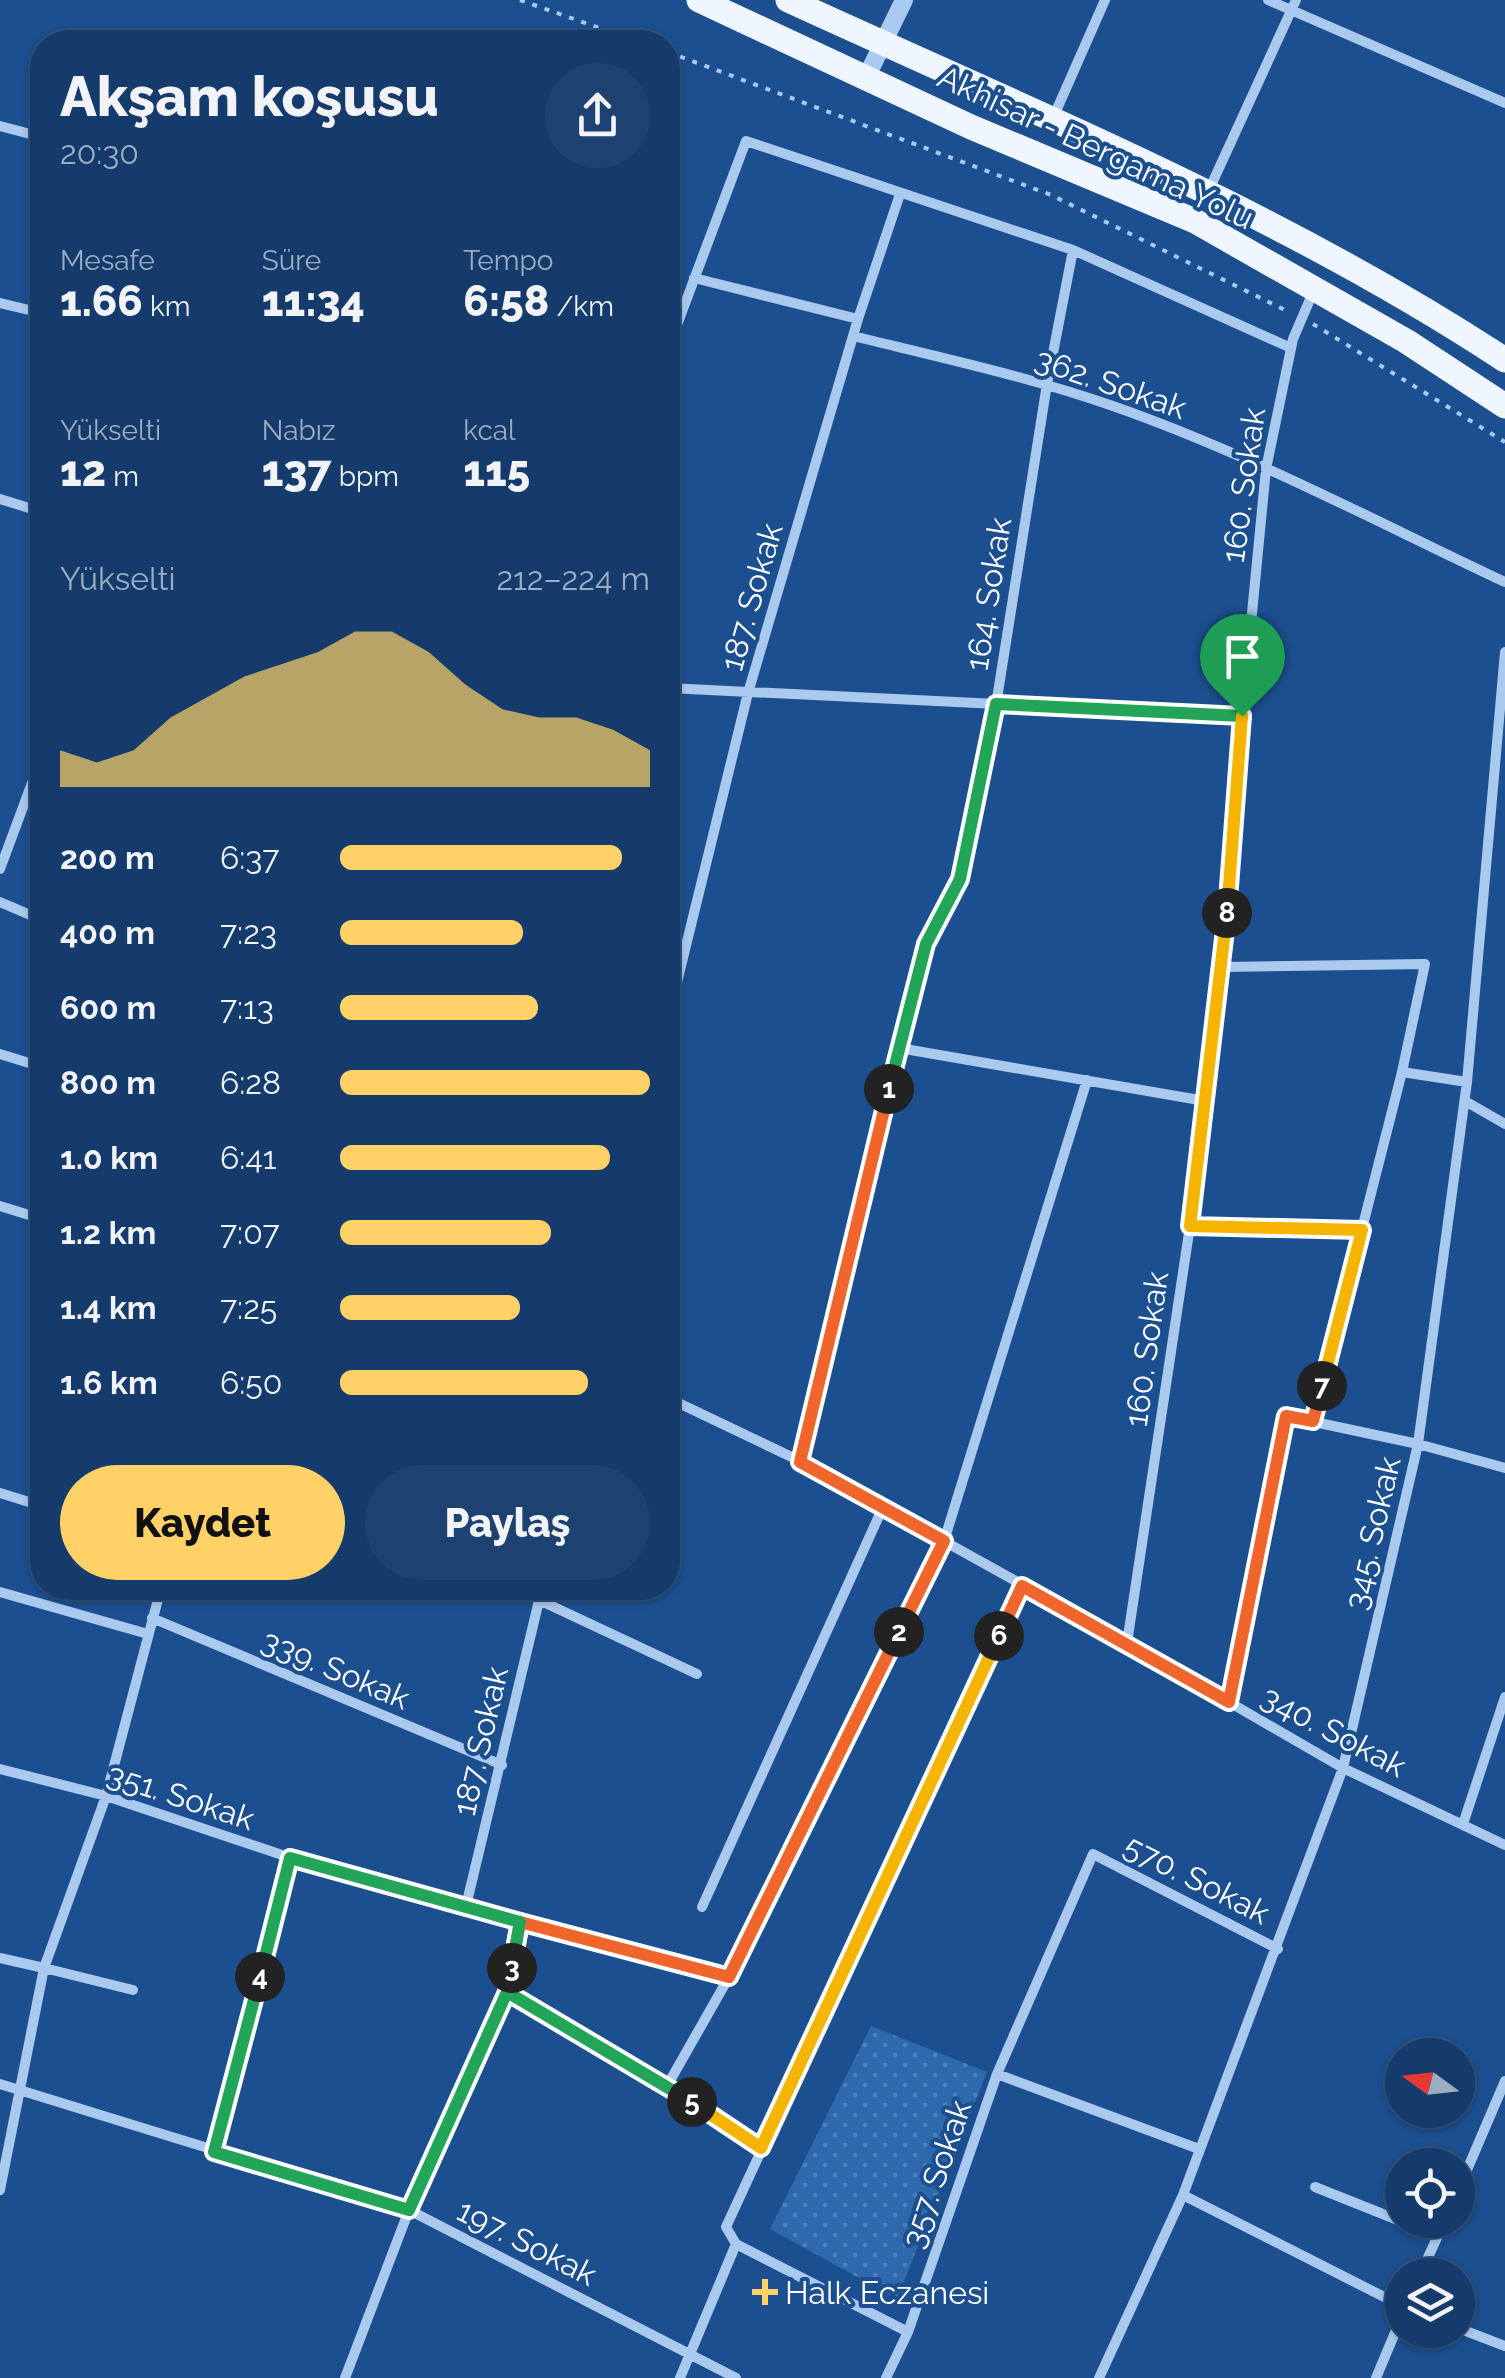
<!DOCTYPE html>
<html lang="tr">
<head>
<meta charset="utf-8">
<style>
	:root { --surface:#143b6b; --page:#1d4271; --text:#f1f3f6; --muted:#9dadc1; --line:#33557e; --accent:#ffd166 }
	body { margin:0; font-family:Raleway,sans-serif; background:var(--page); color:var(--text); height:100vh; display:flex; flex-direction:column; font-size:38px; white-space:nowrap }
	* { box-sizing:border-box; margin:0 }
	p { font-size:32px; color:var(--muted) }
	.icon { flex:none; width:55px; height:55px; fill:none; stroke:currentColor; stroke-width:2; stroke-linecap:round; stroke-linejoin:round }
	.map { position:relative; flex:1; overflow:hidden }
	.sheet { position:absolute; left:30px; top:30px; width:650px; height:1570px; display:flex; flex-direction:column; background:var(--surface); border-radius:40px; box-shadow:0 2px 8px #0004,0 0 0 2px var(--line) }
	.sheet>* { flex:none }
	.needle { width:65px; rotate:285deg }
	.controls { position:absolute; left:1385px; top:2038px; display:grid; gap:20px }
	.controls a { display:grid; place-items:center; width:90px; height:90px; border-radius:50%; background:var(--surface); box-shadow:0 2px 8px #0004,0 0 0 2px var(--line); font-size:50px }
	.pin { position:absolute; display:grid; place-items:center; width:85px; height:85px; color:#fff; margin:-102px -42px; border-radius:50% 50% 50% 0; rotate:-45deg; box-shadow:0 0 10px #0007 }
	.pin .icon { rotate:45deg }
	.km { position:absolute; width:50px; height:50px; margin:-25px; border-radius:50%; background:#222; color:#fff; font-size:28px; line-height:50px; text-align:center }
	.round { display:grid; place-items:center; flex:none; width:105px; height:105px; border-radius:52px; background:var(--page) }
	.summary { display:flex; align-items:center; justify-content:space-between; height:170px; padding:0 30px }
	h1 { font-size:55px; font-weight:800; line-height:75px }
	.metrics { display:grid; grid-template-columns:repeat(3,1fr); gap:15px; height:170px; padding:10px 30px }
	.metrics div { display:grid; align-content:center }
	.metrics b { font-size:42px; font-weight:800 }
	.metrics small { font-size:28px; font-weight:400 }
	.metrics p { font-size:28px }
	.chart { height:280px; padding:20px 30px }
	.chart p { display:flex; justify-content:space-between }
	.chart svg { width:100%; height:180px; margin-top:10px; fill:var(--accent); opacity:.7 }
	.cta { display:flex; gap:20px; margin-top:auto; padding:20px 30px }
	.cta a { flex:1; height:115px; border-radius:60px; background:var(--accent); color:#111; font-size:40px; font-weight:800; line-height:115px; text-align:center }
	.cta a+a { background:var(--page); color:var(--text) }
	ul { padding:0 30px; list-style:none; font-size:32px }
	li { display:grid; grid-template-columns:160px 120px 1fr; align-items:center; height:75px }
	li i { height:25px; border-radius:12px; background:var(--accent) }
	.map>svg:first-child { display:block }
	.park { fill:url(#park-dots) }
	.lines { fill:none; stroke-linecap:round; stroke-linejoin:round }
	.path { stroke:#a9c9ee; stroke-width:4; stroke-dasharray:5 8; stroke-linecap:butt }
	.minor { stroke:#a9c9ee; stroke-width:10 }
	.tertiary { stroke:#a9c9ee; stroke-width:18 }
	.primary { stroke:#f0f6ff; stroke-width:25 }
	.split-1-casing { stroke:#fff; stroke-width:20 }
	.split-2-casing { stroke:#fff; stroke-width:20 }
	.split-3-casing { stroke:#fff; stroke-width:20 }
	.split-4-casing { stroke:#fff; stroke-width:20 }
	.split-5-casing { stroke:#fff; stroke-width:20 }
	.split-6-casing { stroke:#fff; stroke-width:20 }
	.split-7-casing { stroke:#fff; stroke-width:20 }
	.split-8-casing { stroke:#fff; stroke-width:20 }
	.split-9-casing { stroke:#fff; stroke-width:20 }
	.split-1 { stroke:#22a559; stroke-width:12 }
	.split-2 { stroke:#f0652b; stroke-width:12 }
	.split-3 { stroke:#f0652b; stroke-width:12 }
	.split-4 { stroke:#22a559; stroke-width:12 }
	.split-5 { stroke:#22a559; stroke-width:12 }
	.split-6 { stroke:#f5b400; stroke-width:12 }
	.split-7 { stroke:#f0652b; stroke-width:12 }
	.split-8 { stroke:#f5b400; stroke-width:12 }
	.split-9 { stroke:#f5b400; stroke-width:12 }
	.poi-dot { fill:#ffd166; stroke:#1b4f8f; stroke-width:4 }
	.labels { text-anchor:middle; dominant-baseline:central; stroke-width:8; stroke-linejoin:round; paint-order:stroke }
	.street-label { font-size:32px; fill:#fff; stroke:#1b4f8f }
	.poi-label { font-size:32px; fill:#fff; stroke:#1b4f8f; text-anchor:start }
</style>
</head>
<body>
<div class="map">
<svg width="1505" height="2378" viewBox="0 0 1505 2378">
	<defs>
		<pattern id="park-dots" width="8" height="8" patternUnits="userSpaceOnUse" patternTransform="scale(2.5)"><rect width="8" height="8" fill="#2e69ad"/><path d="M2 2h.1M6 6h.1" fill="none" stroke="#4d80b9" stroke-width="1.8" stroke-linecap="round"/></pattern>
	</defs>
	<rect width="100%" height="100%" fill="#1b4f8f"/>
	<!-- park -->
	<path class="park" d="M871 2026 987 2072 897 2299 770 2229Z"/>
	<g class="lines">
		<!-- path -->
		<path class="path" d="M520 0 639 42
			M668 52 1051 195 1287 311
			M1313 324 1505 442"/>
		<!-- minor -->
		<path class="minor" d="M1268 0 1505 103
			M1053 118 1105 0
			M0 126 42 137
			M1209 190 1296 0
			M694 278 858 319
			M0 303 42 313
			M853 336C939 357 1026 376 1110 405 1246 452 1375 521 1505 582
			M668 349 746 141 1073 250 1291 348
			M0 499 42 512
			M668 688 1242 716
			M0 869 42 756
			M0 902 42 920
			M1223 967 1425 964 1402 1072 1313 1421
			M668 1019 748 693 858 319 900 194
			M899 1048 1205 1101
			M0 1054 42 1067
			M1402 1072 1467 1082
			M1465 1101 1505 1124
			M0 1206 42 1219
			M1190 1226 1362 1231
			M668 1398 800 1461 1127 1643 1343 1768 1505 1845
			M800 1461 926 944 961 879 996 705 1047 384 1073 250
			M0 1493 42 1506
			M0 1592 148 1634
			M539 1600 697 1674
			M152 1618 502 1765
			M1127 1643 1190 1226 1223 967 1242 716 1266 469 1293 339 1314 290
			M1229 1702 1286 1416 1418 1444 1505 1468
			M0 1769 106 1796 291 1858 729 1977
			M1463 1824 1505 1697
			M466 1906 542 1588
			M702 1907 883 1507
			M0 1958 44 1968 106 1796 161 1588
			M507 1992 667 2086 761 2147
			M997 2074 1093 1854 1278 1949
			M0 2084 409 2210 736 2378
			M667 2086 729 1977 944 1541 1087 1080
			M214 2151 291 1858
			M1315 2187 1438 2236
			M0 2190 44 1968 133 1990
			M1458 2191 1505 2081
			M1183 2195 1402 2306
			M736 2244 908 2332
			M1420 2275 1445 2220
			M1458 2328 1505 2346
			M345 2378 409 2210 507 1992 520 1922
			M680 2378 736 2244 726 2227 1022 1585
			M886 2378 908 2332 997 2074 1199 2149
			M1099 2378 1183 2195 1343 1768 1418 1444 1467 1082 1505 652
			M1376 2378 1402 2316"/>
		<!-- tertiary -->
		<path class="tertiary" d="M866 78 904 0"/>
		<!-- primary -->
		<path class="primary" d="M699 0 971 127 1195 221 1406 341 1505 406
			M788 0C1032 112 1280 212 1505 360"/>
	</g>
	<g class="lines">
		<!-- split-1 casing -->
		<g class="split-1-casing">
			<path id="split-1" d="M889 1089 926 944 960 879 996 704 1242 716"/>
		</g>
		<!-- split-2 casing -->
		<g class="split-2-casing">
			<path id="split-2" d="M889 1089 800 1462 944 1541 899 1632"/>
		</g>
		<!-- split-3 casing -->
		<g class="split-3-casing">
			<path id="split-3" d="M512 1968 520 1922 729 1977 899 1632"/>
		</g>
		<!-- split-4 casing -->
		<g class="split-4-casing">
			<path id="split-4" d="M260 1977 214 2152 409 2210 507 1992 512 1968"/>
		</g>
		<!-- split-5 casing -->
		<g class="split-5-casing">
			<path id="split-5" d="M260 1977 290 1858 520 1922 507 1992 692 2102"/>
		</g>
		<!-- split-6 casing -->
		<g class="split-6-casing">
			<path id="split-6" d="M692 2102 761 2148 999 1636"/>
		</g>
		<!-- split-7 casing -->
		<g class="split-7-casing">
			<path id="split-7" d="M999 1636 1022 1586 1229 1702 1286 1416 1313 1421 1322 1386"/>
		</g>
		<!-- split-8 casing -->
		<g class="split-8-casing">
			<path id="split-8" d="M1227 913 1190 1226 1362 1230 1322 1386"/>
		</g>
		<!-- split-9 casing -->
		<g class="split-9-casing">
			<path id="split-9" d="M1227 913 1242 716"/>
		</g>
		<!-- split-1 -->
		<use href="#split-1" class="split-1"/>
		<!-- split-2 -->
		<use href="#split-2" class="split-2"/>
		<!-- split-3 -->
		<use href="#split-3" class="split-3"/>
		<!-- split-4 -->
		<use href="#split-4" class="split-4"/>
		<!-- split-5 -->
		<use href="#split-5" class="split-5"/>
		<!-- split-6 -->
		<use href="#split-6" class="split-6"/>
		<!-- split-7 -->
		<use href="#split-7" class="split-7"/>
		<!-- split-8 -->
		<use href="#split-8" class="split-8"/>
		<!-- split-9 -->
		<use href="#split-9" class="split-9"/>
	</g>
	<!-- markers -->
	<path class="poi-dot" d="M760 2277h10v10h10v10h-10v10h-10v-10h-10v-10h10z"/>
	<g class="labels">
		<!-- street labels -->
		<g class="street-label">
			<text transform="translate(1096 147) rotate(25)">Akhisar - Bergama Yolu</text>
			<text transform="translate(1111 383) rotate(19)">362. Sokak</text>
			<text transform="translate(1243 485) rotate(-82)">160. Sokak</text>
			<text transform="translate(988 594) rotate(-81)">164. Sokak</text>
			<text transform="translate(751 597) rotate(-74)">187. Sokak</text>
			<text transform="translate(1146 1349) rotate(-82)">160. Sokak</text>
			<text transform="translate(1372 1533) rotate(-77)">345. Sokak</text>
			<text transform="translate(336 1669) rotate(23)">339. Sokak</text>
			<text transform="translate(1334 1731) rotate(28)">340. Sokak</text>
			<text transform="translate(480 1741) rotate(-77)">187. Sokak</text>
			<text transform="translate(181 1796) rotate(18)">351. Sokak</text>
			<text transform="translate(1197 1879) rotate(27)">570. Sokak</text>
			<text transform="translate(936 2174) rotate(-71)">357. Sokak</text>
			<text transform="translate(527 2242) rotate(27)">197. Sokak</text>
		</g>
		<!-- poi labels -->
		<g class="poi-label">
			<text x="785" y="2292">Halk Eczanesi</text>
		</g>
	</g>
</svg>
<div class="controls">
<a><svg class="needle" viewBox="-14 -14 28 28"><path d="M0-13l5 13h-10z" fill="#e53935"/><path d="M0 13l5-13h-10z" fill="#9dadc1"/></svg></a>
<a><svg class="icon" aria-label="locate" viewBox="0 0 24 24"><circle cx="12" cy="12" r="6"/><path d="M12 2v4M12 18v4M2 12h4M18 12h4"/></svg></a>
<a><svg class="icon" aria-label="layers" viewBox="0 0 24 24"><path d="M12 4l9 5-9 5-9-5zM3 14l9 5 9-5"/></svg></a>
</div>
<div class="pin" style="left:1242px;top:716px;background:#1e9e55"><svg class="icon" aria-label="arrive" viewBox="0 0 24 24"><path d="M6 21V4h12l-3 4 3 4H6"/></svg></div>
<b class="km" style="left:889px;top:1089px">1</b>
<b class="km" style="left:899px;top:1632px">2</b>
<b class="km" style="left:512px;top:1968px">3</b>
<b class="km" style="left:260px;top:1977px">4</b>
<b class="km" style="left:692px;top:2102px">5</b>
<b class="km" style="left:999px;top:1636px">6</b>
<b class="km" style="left:1322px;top:1386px">7</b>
<b class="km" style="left:1227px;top:913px">8</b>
<section class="sheet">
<div class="summary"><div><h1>Akşam koşusu</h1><p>20:30</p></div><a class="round"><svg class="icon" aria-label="share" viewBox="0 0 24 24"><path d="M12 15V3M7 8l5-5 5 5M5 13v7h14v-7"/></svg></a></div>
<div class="metrics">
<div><p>Mesafe</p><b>1.66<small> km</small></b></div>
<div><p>Süre</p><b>11:34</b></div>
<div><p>Tempo</p><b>6:58<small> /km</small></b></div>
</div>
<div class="metrics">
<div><p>Yükselti</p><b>12<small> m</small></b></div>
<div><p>Nabız</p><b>137<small> bpm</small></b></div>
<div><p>kcal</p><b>115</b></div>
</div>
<div class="chart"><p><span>Yükselti</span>212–224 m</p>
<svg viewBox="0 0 160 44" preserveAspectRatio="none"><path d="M0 44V35L10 38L20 35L30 27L40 22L50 17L60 14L70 11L80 6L90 6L100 11L110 19L120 25L130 27L140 27L150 30L160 35V44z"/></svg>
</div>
<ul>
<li><b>200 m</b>6:37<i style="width:91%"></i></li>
<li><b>400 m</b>7:23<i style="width:59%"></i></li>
<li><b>600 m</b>7:13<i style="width:64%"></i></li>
<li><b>800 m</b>6:28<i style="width:100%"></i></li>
<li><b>1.0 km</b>6:41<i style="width:87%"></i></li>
<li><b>1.2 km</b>7:07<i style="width:68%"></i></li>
<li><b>1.4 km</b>7:25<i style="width:58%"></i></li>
<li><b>1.6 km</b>6:50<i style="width:80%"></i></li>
</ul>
<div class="cta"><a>Kaydet</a><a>Paylaş</a></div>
</section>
</div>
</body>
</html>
